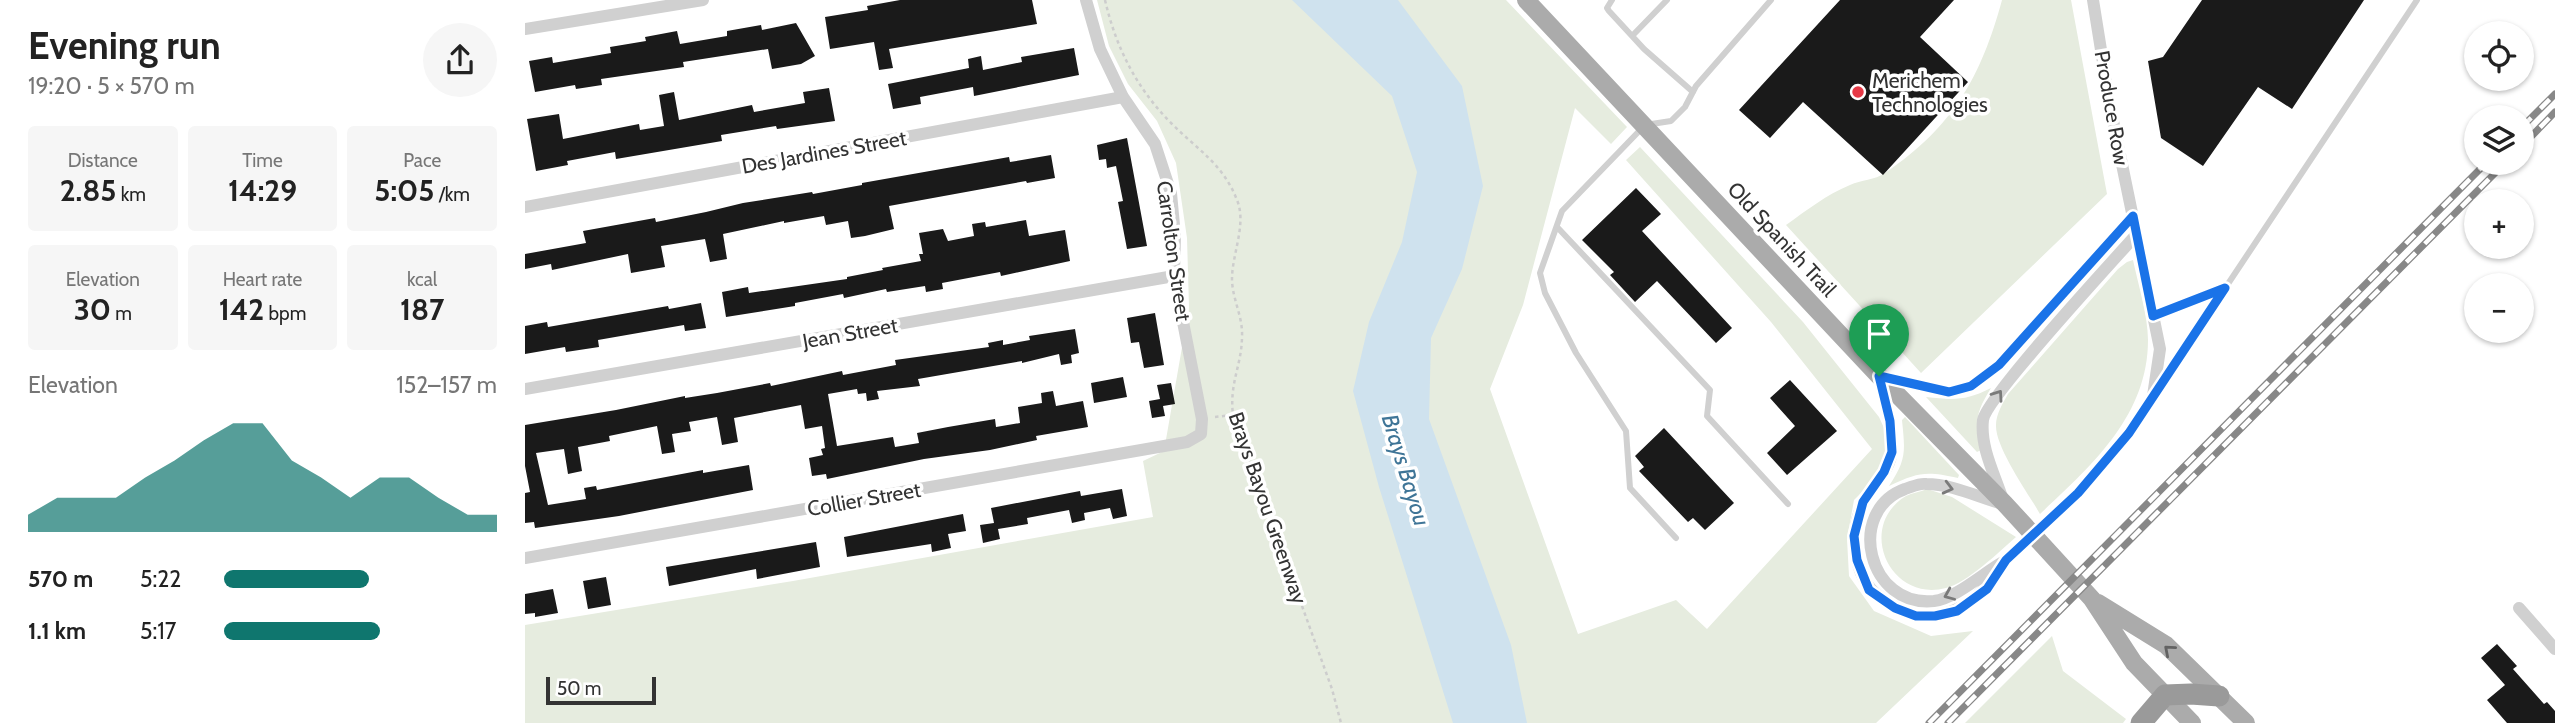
<!DOCTYPE html>
<html lang="en">
<head>
<meta charset="utf-8">
<style>
	:root { --surface:#fff; --page:#f6f6f6; --text:#222; --muted:#767676; --accent:#0f766e }
	body { margin:0; font-family:Cabin,sans-serif; background:var(--page); color:var(--text); height:100vh; display:flex; flex-direction:column; font-size:26px; white-space:nowrap }
	* { box-sizing:border-box; margin:0 }
	p { font-size:23px; color:var(--muted) }
	.icon { flex:none; width:38px; height:38px; fill:none; stroke:currentColor; stroke-width:2; stroke-linecap:round; stroke-linejoin:round }
	.map { position:relative; flex:1; overflow:hidden }
	.panel { display:flex; flex-direction:column; background:var(--surface); width:525px }
	.panel>* { flex:none }
	.buttons { position:absolute; left:1939px; top:21px; display:grid; gap:14px }
	.buttons a { display:grid; place-items:center; width:70px; height:70px; border-radius:50%; background:var(--surface); box-shadow:0 2px 5px #0004; font-size:35px }
	.scale { position:absolute; left:21px; bottom:18px; width:110px; box-sizing:border-box; padding-left:7px; border:4px solid #333; border-top:0; font-size:19px; line-height:24px; white-space:nowrap; color:#333; -webkit-text-stroke:5px #fff; paint-order:stroke }
	.pin { position:absolute; display:grid; place-items:center; width:60px; height:60px; color:#fff; margin:-72px -30px; border-radius:50% 50% 50% 0; rotate:-45deg; box-shadow:0 0 7px #0007 }
	.pin .icon { rotate:45deg }
	.round { display:grid; place-items:center; flex:none; width:74px; height:74px; border-radius:37px; background:var(--page) }
	.overview { display:flex; align-items:center; justify-content:space-between; height:119px; padding:0 28px }
	h1 { font-size:38px; font-weight:800; line-height:52px }
	.stats { display:grid; grid-template-columns:repeat(3,1fr); gap:10px; height:119px; padding:7px 28px }
	.stats div { display:grid; align-content:center; border-radius:7px; background:var(--page); text-align:center }
	.stats b { font-size:30px; font-weight:800 }
	.stats small { font-size:19px; font-weight:400 }
	.stats p { font-size:19px }
	.chart { height:196px; padding:14px 28px }
	.chart p { display:flex; justify-content:space-between }
	.chart svg { width:100%; height:126px; margin-top:7px; fill:var(--accent); opacity:.7 }
	ul { padding:0 28px; list-style:none; font-size:23px }
	li { display:grid; grid-template-columns:112px 84px 1fr; align-items:center; height:52px }
	li i { height:18px; border-radius:9px; background:var(--accent) }
	main { display:flex; flex:1; min-height:0 }
	.map>svg:first-child { display:block }
	.green { fill:#e6ecdf }
	.water { fill:#cfe2ee }
	.building { fill:#1a1a1a }
	.lines { fill:none; stroke-linecap:round; stroke-linejoin:round }
	.path { stroke:#cdcdcd; stroke-width:2.5; stroke-dasharray:3.5 3.5; stroke-linecap:butt }
	.lane { stroke:#d0d0d0; stroke-width:6 }
	.street { stroke:#d0d0d0; stroke-width:12 }
	.primary { stroke:#ababab; stroke-width:18 }
	.highway { stroke:#9a9a9a; stroke-width:21 }
	.rail-casing { stroke:#888; stroke-width:7 }
	.rail { stroke:#fff; stroke-width:4.5; stroke-dasharray:13; stroke-linecap:butt }
	.street-bridge { stroke:#d0d0d0; stroke-width:12 }
	.oneway { stroke:#7a7a7a }
	.oneway2 { stroke:#636363 }
	.route-casing { stroke:#fff; stroke-width:14 }
	.route { stroke:#1a73e8; stroke-width:9 }
	.poi-dot { fill:#e63946; stroke:#fff; stroke-width:2.5 }
	.labels { text-anchor:middle; dominant-baseline:central; stroke-width:7; stroke-linejoin:round; paint-order:stroke }
	.poi-label { font-size:21px; fill:#333; stroke:#fff; text-anchor:start }
	.street-label { font-size:21px; fill:#333; stroke:#fff }
	.water-label { font-size:23px; font-style:italic; fill:#3f7597; stroke:#fff }
</style>
</head>
<body>
<main>
<section class="panel">
<div class="overview"><div><h1>Evening run</h1><p>19:20 · 5 × 570 m</p></div><a class="round"><svg class="icon" aria-label="share" viewBox="0 0 24 24"><path d="M12 15V3M7 8l5-5 5 5M5 13v7h14v-7"/></svg></a></div>
<div class="stats">
<div><p>Distance</p><b>2.85<small> km</small></b></div>
<div><p>Time</p><b>14:29</b></div>
<div><p>Pace</p><b>5:05<small> /km</small></b></div>
</div>
<div class="stats">
<div><p>Elevation</p><b>30<small> m</small></b></div>
<div><p>Heart rate</p><b>142<small> bpm</small></b></div>
<div><p>kcal</p><b>187</b></div>
</div>
<div class="chart"><p><span>Elevation</span>152–157 m</p>
<svg viewBox="0 0 160 44" preserveAspectRatio="none"><path d="M0 44V38L10 32L20 32L30 32L40 25L50 19L60 12L70 6L80 6L90 19L100 25L110 32L120 25L130 25L140 32L150 38L160 38V44z"/></svg>
</div>
<ul>
<li><b>570 m</b>5:22<i style="width:53%"></i></li>
<li><b>1.1 km</b>5:17<i style="width:57%"></i></li>
</ul>
</section>
<div class="map">
<svg width="2030" height="723" viewBox="0 0 2030 723">
	<rect width="100%" height="100%" fill="#fff"/>
	<!-- green -->
	<path class="green" d="M572 0H981L1102 127 1086 144 1050 108 998 305 965 389 1053 634 1151 600 1182 629 1347 449 1246 322 1101 160 1115 147 1278 322 1354 417 1364 439 1362 457 1354 475 1329 500 1322 539 1324 576 1349 611 1406 636 1448 631 1351 723H0V625L268 581 628 517 618 461 639 451 664 307 662 238 651 163 632 121 603 84 584 46Z
		M1477 0H1546L1582 194 1396 373 1261 225C1282 210 1301 195 1325 185 1336 180 1350 180 1360 173 1428 127 1456 77 1477 0Z
		M1608 260C1613 284 1623 316 1623 340 1623 416 1566 466 1515 514 1503 493 1470 447 1471 425 1471 414 1478 403 1483 394L1593 269 1602 262Z
		M1466 388C1450 414 1450 421 1456 450L1452 452 1401 397C1428 400 1441 401 1466 388Z
		M1380 417 1434 475 1433 478C1401 471 1394 472 1364 486 1382 459 1380 451 1377 420Z
		M1402 489 1427 497 1491 537C1474 552 1442 583 1421 588 1364 603 1331 526 1381 496 1387 493 1395 492 1402 489Z
		M1527 636 1538 671 1601 719 1598 723H1440Z"/>
	<!-- water -->
	<path class="water" d="M767 0H873L937 86 958 186 937 269 906 338 904 419 986 645 1002 723H928L854 487 828 391 844 322 877 242 892 172 867 96Z"/>
	<!-- building -->
	<path class="building" d="M375 0H507L512 24 364 49 368 68 354 70 349 42 305 49 300 17 343 10 342 6Z
		M1315 0H1429L1395 37 1443 82 1358 175 1278 102 1245 138 1214 110Z
		M1677 0H1839L1767 109 1733 87 1678 166 1636 138 1623 61 1638 57Z
		M271 23 290 56 276 64 247 69 243 49 158 62 159 67 76 79 77 85 51 89 50 85 10 92 4 61 27 57 28 63 86 53 85 47 121 41 120 37 152 31 155 44 202 36V31L236 25 237 30Z
		M549 48 554 75 449 96 448 87 395 97 396 104 368 109 363 84 444 68 443 59 456 56 458 70 497 62 496 57Z
		M304 88 310 121 252 129 251 126 196 135 197 141 91 159 90 152 42 161 43 165 11 171 2 119 34 114 38 139 114 124 115 130 139 126 134 95 149 92 154 120 227 105 229 112 280 103 278 92Z
		M602 138 622 246 602 249 593 202 598 201 591 166 582 168 581 159 574 160 572 145Z
		M526 155 530 178 502 183 501 181 364 206 369 229 340 236 326 238 323 221 301 225 299 216 259 223V221L198 234 202 259 185 262 180 239 136 246 140 267 106 273 103 254 27 270 26 264 0 269V254L61 243 58 231 130 218 131 222 181 212 218 203 287 192 288 194 337 185V183L484 157 485 162Z
		M1111 188 1136 214 1117 231 1207 328 1191 343 1132 281 1110 302 1085 275 1089 272 1057 240Z
		M501 220 504 236 540 230 545 261 476 276 475 272 417 283 418 289 401 292 400 286 362 292 361 289 319 298 318 294 270 303V306L201 317 197 292 223 287 224 293 322 279V277L358 270 357 268 396 261 394 254H398L394 233 418 229 423 241 449 236 447 224 460 222 461 227Z
		M176 303 181 328 160 331 159 325 73 340 74 347 41 352 40 347 0 354V326L22 322 23 327 143 306 144 309Z
		M630 313 639 365 619 368 614 342 606 343 602 318Z
		M550 329 554 353 546 355 547 363 536 365 534 354 497 363V361L393 379 395 386 352 391 354 399 342 401 341 393 333 394 332 389 303 394 312 446 368 437 370 447 394 443 392 433 423 427 470 419 471 427 495 423 493 407 517 403 516 393 528 391 531 406 558 401 563 427 511 436 512 440 465 450 399 459 302 479 301 474 287 476 284 458 298 455 296 449 300 448 297 426 280 429 276 405 209 418 213 442 197 445 192 417 164 422 166 431 147 434 150 452 137 454 132 426 84 436 85 441 53 447 57 471 43 474 39 449 11 453 23 505 61 499 59 488 71 486 72 490 178 470V473L224 465 228 490 94 516 10 528 9 522 0 523V493L5 492 0 466V425L91 410 160 396V398L192 393 245 383 246 386 317 371 318 375 371 365 370 360 464 347 463 343 478 340V345L505 340 504 336Z
		M598 377 602 397 569 403 566 383Z
		M1265 380 1312 431 1262 475 1242 453 1270 426 1245 398Z
		M646 383 650 404 638 406 640 416 627 418 624 401 635 399 632 385Z
		M1139 428 1209 503 1180 530 1168 518 1163 522 1114 471 1119 467 1110 456Z
		M597 489 602 516 588 519 585 508 559 513 560 520 547 523 544 510 502 518 503 524 473 529 475 539 458 543 455 525 469 523 466 508 555 491 556 496Z
		M438 514 441 531 423 534 426 548 407 552 406 544 322 557 319 537Z
		M291 542 295 567 232 579 231 569 144 586 141 567Z
		M81 577 86 605 63 609 58 581Z
		M28 589 33 613 10 617V613L0 614V594Z
		M1972 644 1992 666 1988 669 2019 704 2022 702 2030 711V723H1982L1962 700 1980 685 1956 658Z"/>
	<g class="lines">
		<!-- path -->
		<path class="path" d="M580 0C591 48 612 89 647 124 673 150 698 164 712 200 722 224 707 254 707 279 707 298 718 317 717 336 717 365 704 383 708 415L807 689 816 723
			M690 417 708 415"/>
		<!-- lane -->
		<path class="lane" d="M1087 0 1082 8 1084 11 1119 49 1168 92
			M1108 35 1142 0
			M1033 228 1185 390 1182 416 1263 504
			M1628 316 1698 289
			M1633 389 1892 0
			M1151 538 1105 488 1101 431 1051 353 1020 293 1015 273 1037 211 1120 125 1146 121 1160 107 1171 86 1246 0"/>
		<!-- street -->
		<path class="street" d="M0 29 178 0
			M0 207 598 97
			M0 389 649 276
			M1553 493 1604 433 1628 396 1635 349 1585 106 1568 0
			M1477 497C1469 473 1455 446 1458 420 1461 398 1588 261 1611 235
			M0 558 662 442 676 434 677 419 649 276 650 236 646 193 630 144 598 97 575 49 561 0
			M1481 560C1460 591 1438 617 1398 616 1381 615 1368 607 1355 597 1327 577 1323 530 1340 500 1349 484 1366 469 1367 450 1368 425 1359 400 1354 376L1425 392 1446 386 1474 365 1608 216
			M1478 562C1457 574 1431 598 1409 601 1343 608 1320 511 1380 489 1387 487 1394 483 1401 484 1427 484 1453 497 1478 504
			M1994 608 2030 649"/>
		<!-- primary -->
		<path class="primary" d="M1001 0 1354 376 1480 504 1567 599 1609 663 1667 723
			M1573 603 1641 645 1721 723"/>
		<!-- highway -->
		<path class="highway" d="M1616 723 1640 695 1666 694 1694 696"/>
		<!-- rail casing -->
		<g class="rail-casing">
			<path id="rail" d="M1997 127 2030 94
				M1997 146 2030 112
				M1404 723 1961 163
				M1423 723 1980 163"/>
		</g>
		<!-- rail -->
		<use href="#rail" class="rail"/>
		<!-- street-bridge -->
		<path class="street-bridge" d="M1481 560 1553 493"/>
	</g>
	<!-- one-way arrows -->
	<defs><path id="oneway-chevron" d="M-2-3.5L2.5 0L-2 3.5" fill="none" stroke-width="1.6" stroke-linecap="round" stroke-linejoin="round" transform="scale(1.75)"/></defs>
	<g class="oneway">
		<use href="#oneway-chevron" transform="translate(1473 395) rotate(-55)"/>
		<use href="#oneway-chevron" transform="translate(1423 488) rotate(14)"/>
		<use href="#oneway-chevron" transform="translate(1424 595) rotate(157)"/>
	</g>
	<use class="oneway2" href="#oneway-chevron" transform="translate(1644 650) rotate(-139)"/>
	<g class="lines">
		<!-- route casing -->
		<g class="route-casing">
			<path id="route" d="M1608 216 1628 316 1700 288 1604 433 1553 493 1481 560 1462 589 1432 611 1410 616H1391L1370 608 1344 590 1332 560 1329 536 1338 502 1359 472 1367 452 1365 421 1354 376 1424 392 1446 386 1474 365Z"/>
		</g>
		<!-- route -->
		<use href="#route" class="route"/>
	</g>
	<!-- markers -->
	<circle class="poi-dot" cx="1333" cy="92" r="7"/>
	<g class="labels">
		<!-- poi labels -->
		<g class="poi-label">
			<text x="1347" y="80">Merichem<tspan x="1347" dy="24">Technologies</tspan></text>
		</g>
		<!-- street labels -->
		<g class="street-label">
			<text transform="translate(1587 108) rotate(80)">Produce Row</text>
			<text transform="translate(299 152) rotate(-10)">Des Jardines Street</text>
			<text transform="translate(1257 239) rotate(47)">Old Spanish Trail</text>
			<text transform="translate(649 251) rotate(82)">Carrolton Street</text>
			<text transform="translate(325 333) rotate(-10)">Jean Street</text>
			<text transform="translate(339 499) rotate(-10)">Collier Street</text>
			<text transform="translate(743 508) rotate(71)">Brays Bayou Greenway</text>
		</g>
		<!-- water labels -->
		<g class="water-label">
			<text transform="translate(881 470) rotate(73)">Brays Bayou</text>
		</g>
	</g>
</svg>
<div class="buttons">
<a><svg class="icon" aria-label="locate" viewBox="0 0 24 24"><circle cx="12" cy="12" r="6"/><path d="M12 2v4M12 18v4M2 12h4M18 12h4"/></svg></a>
<a><svg class="icon" aria-label="layers" viewBox="0 0 24 24"><path d="M12 4l9 5-9 5-9-5zM3 14l9 5 9-5"/></svg></a>
<a>+</a>
<a>−</a>
</div>
<div class="scale">50 m</div>
<div class="pin" style="left:1354px;top:376px;background:#1e9e55"><svg class="icon" aria-label="arrive" viewBox="0 0 24 24"><path d="M6 21V4h12l-3 4 3 4H6"/></svg></div>
</div>
</main>
</body>
</html>
